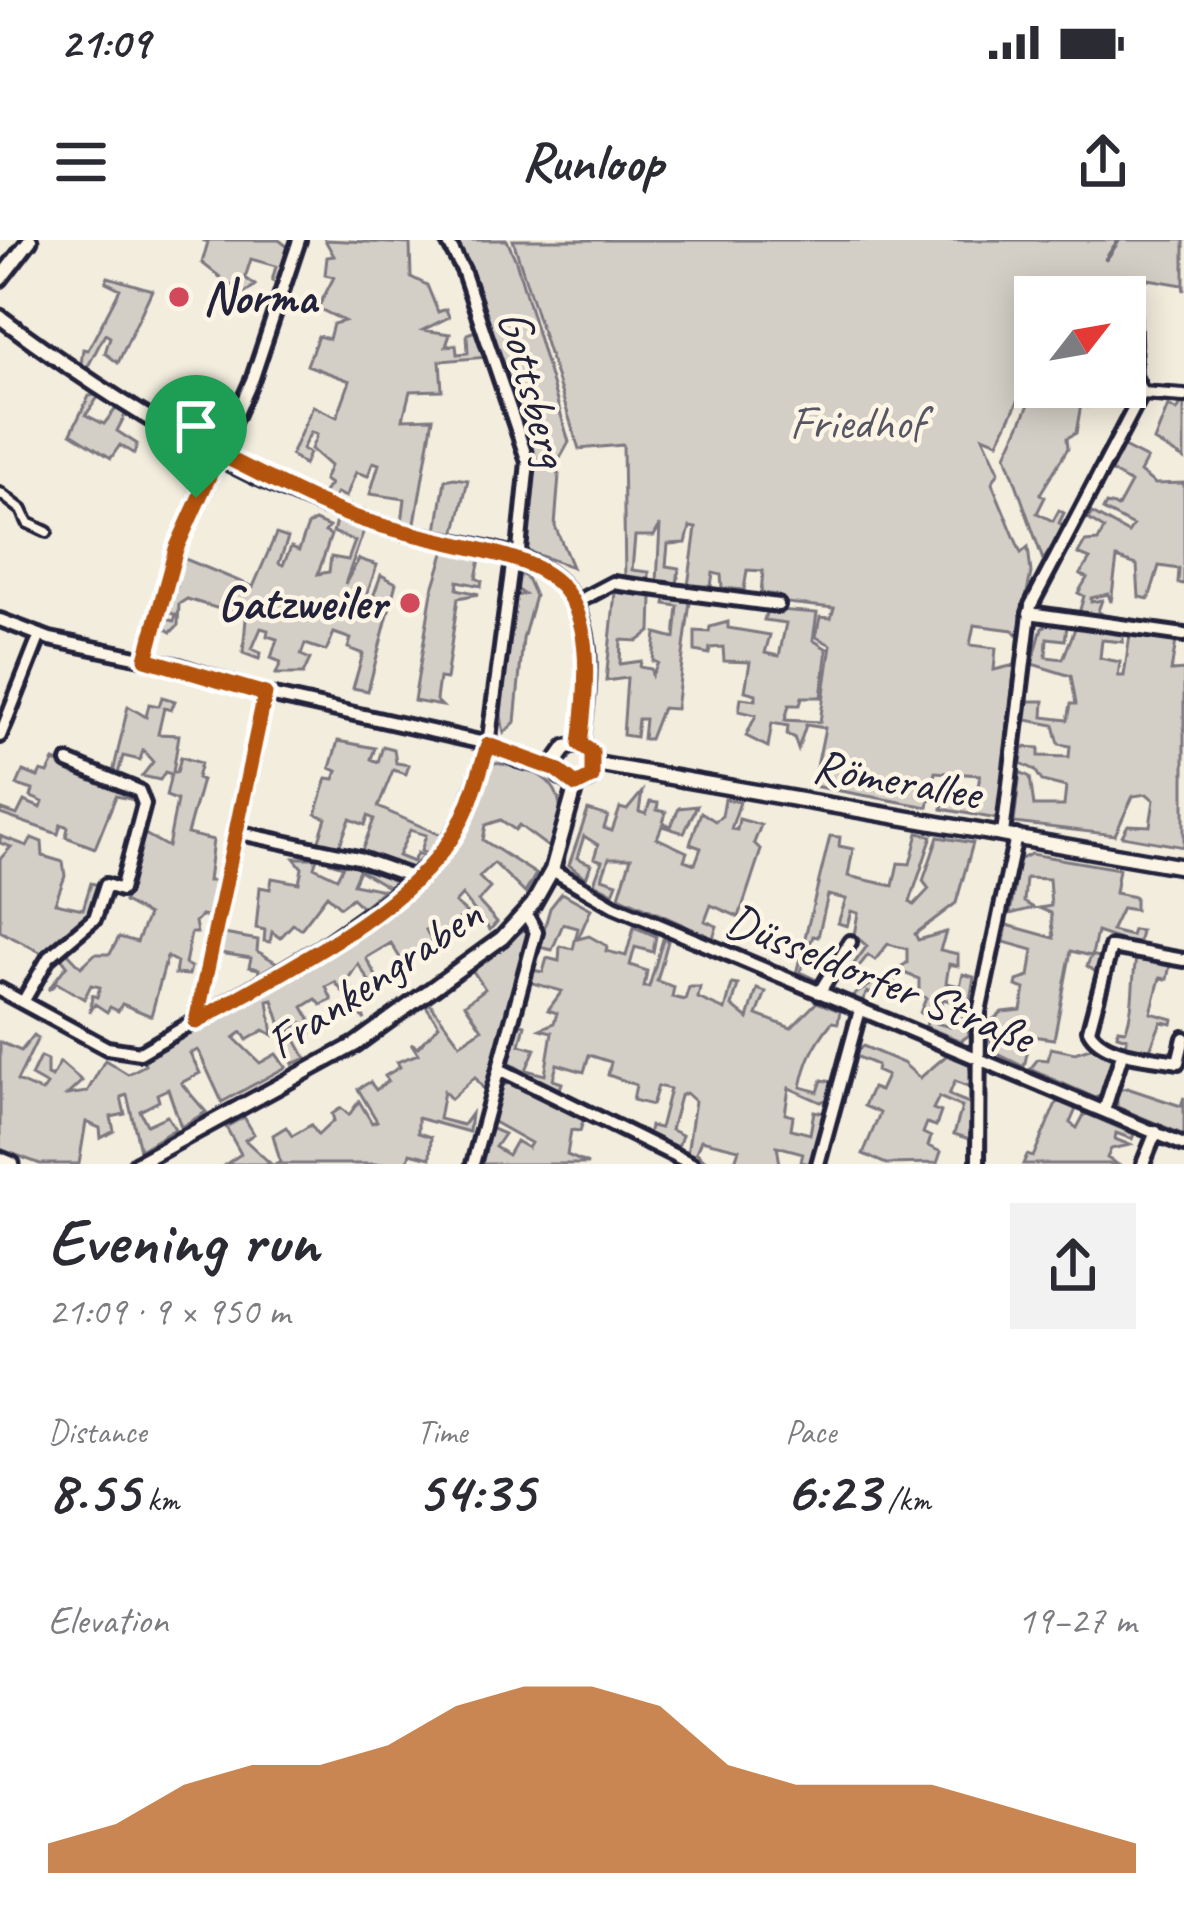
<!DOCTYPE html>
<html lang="en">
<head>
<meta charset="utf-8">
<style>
	:root { --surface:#fff; --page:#f2f2f3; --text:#2b2b33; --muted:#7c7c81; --accent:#b45309 }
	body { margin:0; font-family:Caveat,sans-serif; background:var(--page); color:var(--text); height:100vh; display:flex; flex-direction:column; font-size:45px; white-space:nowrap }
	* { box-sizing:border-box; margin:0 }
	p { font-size:39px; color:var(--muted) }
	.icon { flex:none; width:66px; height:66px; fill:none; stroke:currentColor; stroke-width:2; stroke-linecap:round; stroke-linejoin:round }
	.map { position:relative; height:924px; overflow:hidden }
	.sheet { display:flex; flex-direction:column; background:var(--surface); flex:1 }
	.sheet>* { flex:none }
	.needle { width:78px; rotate:59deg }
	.controls { position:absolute; left:1014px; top:36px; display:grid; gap:24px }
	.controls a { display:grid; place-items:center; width:132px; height:132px; border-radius:0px; background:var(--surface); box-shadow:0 6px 30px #0003; font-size:60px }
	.pin { position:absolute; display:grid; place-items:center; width:102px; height:102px; color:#fff; margin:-123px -51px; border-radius:50% 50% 50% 0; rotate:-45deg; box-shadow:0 0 12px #0007 }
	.pin .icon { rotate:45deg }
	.round { display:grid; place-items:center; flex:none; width:126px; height:126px; border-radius:0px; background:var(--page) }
	.summary { display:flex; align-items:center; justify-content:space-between; height:204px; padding:0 48px }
	h1 { font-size:66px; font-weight:700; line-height:90px }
	.stats { display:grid; grid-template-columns:repeat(3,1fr); gap:18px; height:204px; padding:12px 48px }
	.stats div { display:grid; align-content:center }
	.stats b { font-size:60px; font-weight:700 }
	.stats small { font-size:33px; font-weight:400 }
	.stats p { font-size:33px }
	.chart { height:336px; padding:24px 48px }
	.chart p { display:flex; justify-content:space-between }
	.chart svg { width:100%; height:216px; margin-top:12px; fill:var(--accent); opacity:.7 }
	.status { display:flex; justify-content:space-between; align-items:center; height:84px; padding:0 60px; background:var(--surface); direction:ltr }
	.status svg { height:33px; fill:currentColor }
	header { display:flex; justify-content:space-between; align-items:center; height:156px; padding:0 48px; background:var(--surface); font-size:54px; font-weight:700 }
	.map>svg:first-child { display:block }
	.green { fill:#d4cfc6; stroke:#7b7880; stroke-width:3 }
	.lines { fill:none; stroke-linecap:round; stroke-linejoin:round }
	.stream { stroke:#75727b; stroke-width:4.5 }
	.pedestrian-casing { stroke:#22223b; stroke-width:16 }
	.minor-casing { stroke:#22223b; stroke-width:20 }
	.tertiary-casing { stroke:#22223b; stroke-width:21 }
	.pedestrian { stroke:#fcf5e5; stroke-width:8 }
	.minor { stroke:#fcf5e5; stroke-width:10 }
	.tertiary { stroke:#fcf5e5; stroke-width:12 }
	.route-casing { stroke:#fff; stroke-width:24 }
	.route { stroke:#b45309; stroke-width:15 }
	.poi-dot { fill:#d1495b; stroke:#fcf5e5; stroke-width:4.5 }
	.labels { text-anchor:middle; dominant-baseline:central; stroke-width:9; stroke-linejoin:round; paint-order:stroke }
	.poi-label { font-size:48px; font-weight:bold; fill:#22223b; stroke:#fcf5e5; text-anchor:start }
	.street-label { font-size:48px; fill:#22223b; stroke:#fcf5e5 }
	.park-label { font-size:48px; fill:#575665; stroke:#fcf5e5 }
</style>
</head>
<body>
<div class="status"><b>21:09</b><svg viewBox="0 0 49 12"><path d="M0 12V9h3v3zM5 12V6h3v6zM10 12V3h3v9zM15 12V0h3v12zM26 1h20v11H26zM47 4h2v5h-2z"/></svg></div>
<header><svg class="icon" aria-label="menu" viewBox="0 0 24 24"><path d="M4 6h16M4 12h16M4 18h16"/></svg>Runloop<svg class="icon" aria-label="share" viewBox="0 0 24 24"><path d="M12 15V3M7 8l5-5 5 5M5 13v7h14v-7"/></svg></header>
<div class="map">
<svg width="1184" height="924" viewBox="0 0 1184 924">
	<rect width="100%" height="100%" fill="#f3edde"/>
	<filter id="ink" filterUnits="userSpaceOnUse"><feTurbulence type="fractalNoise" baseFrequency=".00833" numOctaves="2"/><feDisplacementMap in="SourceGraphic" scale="24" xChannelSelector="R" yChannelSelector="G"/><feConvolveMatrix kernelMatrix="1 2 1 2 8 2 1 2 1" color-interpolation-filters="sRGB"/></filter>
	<g filter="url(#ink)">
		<!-- green -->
		<path class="green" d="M202 0H279L292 10 280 45 272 41 276 26 251 19 245 38 255 45 243 55 202 23 208 2Z
			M325 0 410 4 411 37 427 45 438 72 446 69 449 77 423 90 450 94 446 106 456 105 457 114 468 113 467 94 478 90 488 117 440 121 442 150 410 151 403 179 433 178 415 283H402L405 259 370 254 379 224 373 222 368 236 356 232 346 257 337 253 333 260 322 255 330 244 324 240 330 226 311 209 317 195 311 192 302 209 309 213 304 225 291 215 313 166 337 177 350 141 307 125 318 96 329 99 333 84 344 81 318 68 334 37 325 35 327 17 334 16Z
			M456 0H507L516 21 569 202 554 229 559 235 555 286 572 327 527 311 535 230Z
			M513 0H1184V51L1183 45 1137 37 1114 57H1035V145L1027 143 998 202 983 196 999 231 992 243 1021 313 1028 307 1031 333 1018 396 1013 390 974 385 970 405 996 408 994 430 1015 425 997 579 942 569 945 546 957 548 961 561 976 559 980 535 935 532 928 567 813 546 825 488 806 485 798 509 794 497 787 495 788 486 772 483 768 507 746 496 756 475 739 471 741 458 756 460V454L745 451 750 422 724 421 723 407 710 408 709 414 695 411V391L709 392 710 387 728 382V388L770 395 765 413 779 416 786 383 764 380 767 369 817 373 813 400 827 409 821 457H802L800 465H789L785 480 820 482 831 405 816 397 820 377 831 378 834 368 777 362V355L761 353 763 331 747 330 744 350 722 348 721 335 713 333 711 346H688L696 288 690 287 686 303 668 304 666 326 679 328 677 345 657 343 660 285 654 296H635L632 330 649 332V341L625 339 623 205 579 209Z
			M108 37 152 50 118 123 105 113 110 97 105 94 87 128 81 124 83 109 88 110 120 49 106 42Z
			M1037 147H1090L1100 159 1087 167 1081 164 1076 193 1067 198 1068 208 1040 254 1045 257 1037 273 1053 281 1059 270 1064 273 1059 283 1065 289 1043 320 1006 215Z
			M100 154 86 175 104 184 118 166 127 171 117 191 137 204 134 214 120 205 111 218 71 193 89 156Z
			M1181 164H1184V219L1154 201 1168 166 1177 171Z
			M1120 205 1147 219 1140 232 1155 244 1184 243V344L1178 343 1179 329 1159 326 1149 359 1139 357 1137 325 1117 318 1111 362 1108 354 1091 358V362L1102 360 1098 371 1106 377 1079 373 1084 356 1078 353 1087 338 1080 334 1090 319 1078 314 1085 302 1098 301 1104 289 1088 279 1092 273 1128 293 1133 286 1103 270 1106 264 1118 267 1131 243 1108 230Z
			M454 238 468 240 455 295 437 291 445 240Z
			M315 281 329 287 325 292 331 295 318 334 329 332 331 317 348 320 355 301 333 292 336 281 364 290 345 344 359 319 377 325 363 366 369 368 381 335 396 343 368 451 353 448 363 414 348 408 351 399 334 393 326 411 305 404 301 415 310 419 303 434H276L281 422 271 418 277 399 267 396 268 390 261 388 252 409 261 413 259 419 243 413 247 367 233 362 229 372 187 359 179 364 178 385 171 392 159 385 162 378 174 381 176 375 164 370 177 347 170 344 178 316 253 347 276 294 288 298 279 323 283 325 291 307 299 310 308 285Z
			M445 310 480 319 476 338 482 341 481 346 458 341 457 349 479 354 458 358 446 439 439 438 436 460 442 466 414 461 432 352Z
			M517 332 527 338 535 356 523 399 515 482 504 493C495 451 502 404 513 357L524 354 515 348Z
			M615 352 652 357 651 391 638 401 621 400 620 424 641 421 640 427 651 429 652 435 658 423 653 421 656 393 675 398 678 366 665 364 666 359 690 362 676 469 662 468 650 499H643L645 479H638L636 497 623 495 627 438 606 441Z
			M1050 383 1067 386 1065 400 1047 398 1046 417 1063 419 1076 386 1123 394V402L1102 400 1100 418 1120 422 1118 436H1124L1130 395 1176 401 1171 431 1184 430V607L1122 596 1128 585 1150 586 1154 560 1147 554 1133 556 1115 595 1014 583 1020 532 1030 537 1034 566H1064L1066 547 1042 541 1035 530 1021 523 1023 507 1039 508V516L1069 517 1070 506 1059 504 1054 485 1026 480 1028 461H1044L1043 477 1068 480 1071 464H1076L1071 436 1032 424 1042 388Z
			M162 457 175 461 171 470 164 468 158 494 179 495 173 532H177L181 517 201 523 197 538 202 540 187 594 213 600 208 641H219L230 609 215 679 201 676 195 682 197 693H191L185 724 191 727 189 735 175 734 177 722 167 717 151 776 122 764 118 771 110 767 107 772 95 764 90 772 92 755 97 757 100 747 91 745 84 759 57 743 48 750 67 725 60 716 66 711 81 727 95 714H110L119 697 137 702 148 675 124 662 143 593 168 607 177 560 166 556 171 534 165 532 160 540 142 536 153 522 143 510 140 520 123 516 118 534 113 533 128 466 146 477 149 464 159 466Z
			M338 501 375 508 371 519 378 522 383 506 394 509 396 523 409 525 406 534 393 530 378 567 445 597 431 616 421 611 426 595 410 590 398 616 413 622 417 613 429 618 417 633 361 613 374 579 368 576 365 585 350 579 339 607 318 603 326 578 316 574 327 538 334 539 337 531 330 528Z
			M54 521 134 553V560L116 556 95 608 66 597 68 587 61 584 58 594 0 574V569L17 575 24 561 41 568 43 562 31 557 33 550 17 545 23 531 38 537 41 531 48 533Z
			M490 523C547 527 574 549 554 606L548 607 519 585 515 590 501 580 486 585 483 600 536 634 525 653 494 623 479 637 490 648 478 661 497 682 490 690 462 655 455 663 467 673 436 697 430 688 426 690 432 702 414 714 412 724 406 728 391 703 366 718 380 743 373 747 358 724 348 739 365 780 335 742 326 747 332 760 321 765 316 759 303 767 316 790 309 794 302 783 290 789 306 818 293 824 273 760 268 761 273 795 264 790 247 800 242 792 234 798 260 823 276 814 286 827 222 862 198 810 190 813 200 833 181 843 206 872 181 887 168 849 157 854 159 861 140 871 147 885 167 876 175 889 140 910 127 855 121 857 125 874 111 877 114 891 101 898 100 888 86 882 79 924H40L0 909V802L21 811 34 795 38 798 17 841 42 852 47 845 31 836 40 817 47 820V835L52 837 60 822 82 841 67 855 87 852 105 820 128 834 145 825 142 815C185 806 415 658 444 623 466 594 476 556 490 523Z
			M642 552 639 572 646 574 650 562 658 563 657 570 666 572 663 583 671 586 679 568 697 566 684 593 662 586 657 598 687 612 684 620 695 624 701 608 690 604 701 572 715 581 722 576 725 559 740 562 731 589 737 590 739 579 761 585 754 603 761 610 739 677 711 665 705 681 717 686 713 698 619 656 631 618H609L602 638 617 643 613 653 594 643 602 621 594 618 598 605 584 596 577 618 591 624 586 638 569 625 588 570 608 576 604 588 612 591 620 568 627 570Z
			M918 593 932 596 910 662 914 665 929 649 923 641 938 597 973 603 956 663 915 694 918 700 946 692 940 710 958 714V726L949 724 946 743 960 746 963 734 974 737 969 766 943 759 936 783 950 787 953 777 967 779 969 795 961 801 926 787 928 777 920 773 926 758 919 754V739L904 733 900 740 885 741 878 756 867 752 862 761 852 756 907 723V709L888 704 875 720 868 715 852 735 848 732 867 706 854 695 858 673 851 671 847 686 838 683 846 659 828 655 818 697 813 696 800 732 819 741 796 734 830 596 840 597 839 606 853 609 848 636 893 646 898 623 910 624Z
			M0 596 27 606 32 598 42 602 43 616 63 622 65 636 55 663 83 669 91 643 99 645 88 676 44 714 0 691V619L11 607 0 603Z
			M1031 614 1119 629 1115 653 1135 657V670L1122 668 1111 691 1131 696 1133 690 1141 691 1138 706 1097 692 1092 715 1102 718 1099 734 1087 726 1091 716 1071 711 1054 799 1031 796 1024 827 992 811 989 783 1002 772 1021 770 1025 749 1016 746 1017 741 1029 737 1033 710 1004 702 1007 685 1054 698 1051 673 1039 668 1051 666 1049 639 1026 638 1024 662 1034 668 1010 674 1019 620Z
			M332 617 360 623 395 642 388 647 359 630 353 644 384 650 362 667 352 658 340 667 327 655 301 689 293 684 280 698 272 692 270 702 264 701 265 690 256 688 260 647 270 649 272 638 299 643 302 628 294 618H317L314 627 337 638 343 626 330 622Z
			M562 653 591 669 578 699 589 696 607 706 606 711 626 716 634 687 656 696 653 712 635 707 630 725 647 731 644 747H649L663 699 668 701 657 741 674 747 672 757 685 760 689 747H700L698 758 725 770 732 744 738 745 732 766 748 779 757 749 766 752 757 775 791 788 817 762 840 771 838 783 832 782C812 807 806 823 801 847L818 852 822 840 832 842 828 859 821 862 789 848 785 874 793 876 791 889 810 894 814 871 824 873 810 924 801 922 803 913 777 906 780 924H734L739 909 701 900 696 912 709 924 687 914 695 861 686 853 680 856 671 890 682 895 677 910 648 895 650 886 660 888 670 849 658 846 652 865 633 860 636 845 608 835 611 822 589 815 584 832 557 824 553 840 562 843 559 852 508 822 518 783 525 785 520 805 535 809 526 830 545 835 552 792 540 789 554 783 557 773 548 770 562 751 529 742 532 730 543 732 547 718 559 721 560 706 573 709 578 688 563 684 552 710 539 707 550 668Z
			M523 690 529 692 486 852 475 837 451 859 444 851 439 879 463 885 471 874 469 892 418 878V893L431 897 430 918 410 913 407 924H275L280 921 273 895 286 887 292 896 311 885 318 895 334 880 332 874 341 868 349 875 359 861 372 883 377 881 358 849 370 842 376 850 388 841 385 836 400 827 397 822 418 814 411 803 418 807 439 785 426 766 430 763 460 804 482 789 465 764 485 749 473 731Z
			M224 694 258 700 257 711 279 724 258 737 259 729 249 727 251 718 220 713Z
			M1137 712 1184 724 1170 725 1167 739 1160 738 1151 773 1173 779 1172 784 1161 782 1149 812 1125 806 1127 798 1117 795 1118 789 1126 790C1135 763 1131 742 1137 712Z
			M1099 805 1114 816 1106 851 1096 858 1030 829 1038 819 1048 820 1051 808 1075 813Z
			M863 806 903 823 920 838 947 815 969 824 973 848 955 841 949 855 974 865 973 900 954 894 962 867 939 857 933 869 941 872 936 886 927 883 923 893 931 897 928 906 941 912 937 923 886 924 863 914 880 873 864 866 872 848 880 851 887 836 876 831 877 825 853 815Z
			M509 843 584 878 580 891 571 890 567 915 588 924H480L490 888 504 894 495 907 508 915 516 901 528 908 531 903 492 881 503 845Z
			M1127 848 1181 866 1184 857V895L1117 867V850Z
			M1057 861 1076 869 1070 883 1077 888 1085 873 1134 894 1132 899 1116 893 1115 899 1130 905 1111 909 1107 918 1117 924H1023L1027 915 1033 917Z
			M244 877 254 894 245 900 271 924H226L241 914 226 887Z"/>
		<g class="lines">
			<!-- stream -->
			<path class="stream" d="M1106 19 1119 0"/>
			<!-- pedestrian casing -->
			<g class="pedestrian-casing">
				<path id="pedestrian" d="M0 253 22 270 28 283 47 292"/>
			</g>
			<!-- minor casing -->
			<g class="minor-casing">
				<path id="minor" d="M447 0 463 30 528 222 518 320
					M1142 153 1184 156
					M575 363 613 343 778 365
					M1029 373 1184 395
					M0 380 50 399 179 426 265 454 484 503 518 520 557 530
					M146 419 176 309 253 138 299 0
					M0 496 40 395
					M236 592 358 618 415 638
					M1003 594 1031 365 1142 153 1134 136 1132 59
					M552 630 614 666 1184 905
					M1184 720 1111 707 1089 790C1102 816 1151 817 1178 822L1184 798
					M0 750 107 808 140 813 320 708 388 660 441 613 464 575 488 505 513 318
					M819 753 850 702
					M23 762 49 717 95 678 106 645 121 650 144 564 139 551 68 522
					M196 782 265 454
					M499 829 692 924
					M1104 871 1122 814
					M473 924 536 692 526 674
					M818 924 860 770
					M978 924 979 772 1016 596
					M1143 924 1156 892"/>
			</g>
			<!-- tertiary casing -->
			<g class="tertiary-casing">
				<path id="tertiary" d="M0 39 30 0
					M0 77C114 163 262 255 401 291 450 304 527 306 563 346 600 389 587 453 581 504
					M596 524 1184 627
					M576 545 560 536 556 521 566 507 581 504
					M576 545 589 540 596 526 592 512 581 504
					M0 919 12 924
					M136 924 356 804 502 698 533 664 552 630 576 545"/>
			</g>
			<!-- pedestrian -->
			<use href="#pedestrian" class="pedestrian"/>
			<!-- minor -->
			<use href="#minor" class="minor"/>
			<!-- tertiary -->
			<use href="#tertiary" class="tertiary"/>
		</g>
	</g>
	<g class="lines" filter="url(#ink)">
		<!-- route casing -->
		<g class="route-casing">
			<path id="route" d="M219 214C272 239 322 269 379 285 538 330 607 302 580 504L592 512V537L576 545 557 530 488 505C478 537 470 570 451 599 399 677 276 734 196 782L265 454 146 419 176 309Z"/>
		</g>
		<!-- route -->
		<use href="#route" class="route"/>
	</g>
	<!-- markers -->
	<g class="poi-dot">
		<circle cx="179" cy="57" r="12"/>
		<circle cx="410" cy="363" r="12"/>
	</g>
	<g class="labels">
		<!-- poi labels -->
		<g class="poi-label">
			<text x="203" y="57">Norma</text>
			<text x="386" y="363" text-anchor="end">Gatzweiler</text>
		</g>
		<!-- street labels -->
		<g class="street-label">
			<text transform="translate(534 148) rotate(75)">Gottsberg</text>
			<text transform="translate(897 539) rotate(10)">Römerallee</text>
			<text transform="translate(374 738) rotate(-34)">Frankengraben</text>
			<text transform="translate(880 738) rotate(22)">Düsseldorfer Straße</text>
		</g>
		<!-- park labels -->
		<g class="park-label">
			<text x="857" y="182">Friedhof</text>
		</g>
	</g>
</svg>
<div class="controls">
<a><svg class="needle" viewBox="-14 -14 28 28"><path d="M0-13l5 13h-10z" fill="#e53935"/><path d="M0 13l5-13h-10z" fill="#7c7c81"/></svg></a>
</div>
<div class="pin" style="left:196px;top:258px;background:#1e9e55"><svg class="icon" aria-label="arrive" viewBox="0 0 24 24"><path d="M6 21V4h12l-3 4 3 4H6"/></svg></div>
</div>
<section class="sheet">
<div class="summary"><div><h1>Evening run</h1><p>21:09 · 9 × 950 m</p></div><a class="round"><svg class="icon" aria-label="share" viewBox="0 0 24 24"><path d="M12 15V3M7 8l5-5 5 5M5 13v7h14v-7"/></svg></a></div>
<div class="stats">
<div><p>Distance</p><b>8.55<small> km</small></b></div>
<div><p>Time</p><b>54:35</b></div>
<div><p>Pace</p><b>6:23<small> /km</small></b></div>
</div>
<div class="chart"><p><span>Elevation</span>19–27 m</p>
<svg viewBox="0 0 160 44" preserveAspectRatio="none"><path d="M0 44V38L10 34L20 26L30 22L40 22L50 18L60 10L70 6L80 6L90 10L100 22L110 26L120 26L130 26L140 30L150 34L160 38V44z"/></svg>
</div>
</section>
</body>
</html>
